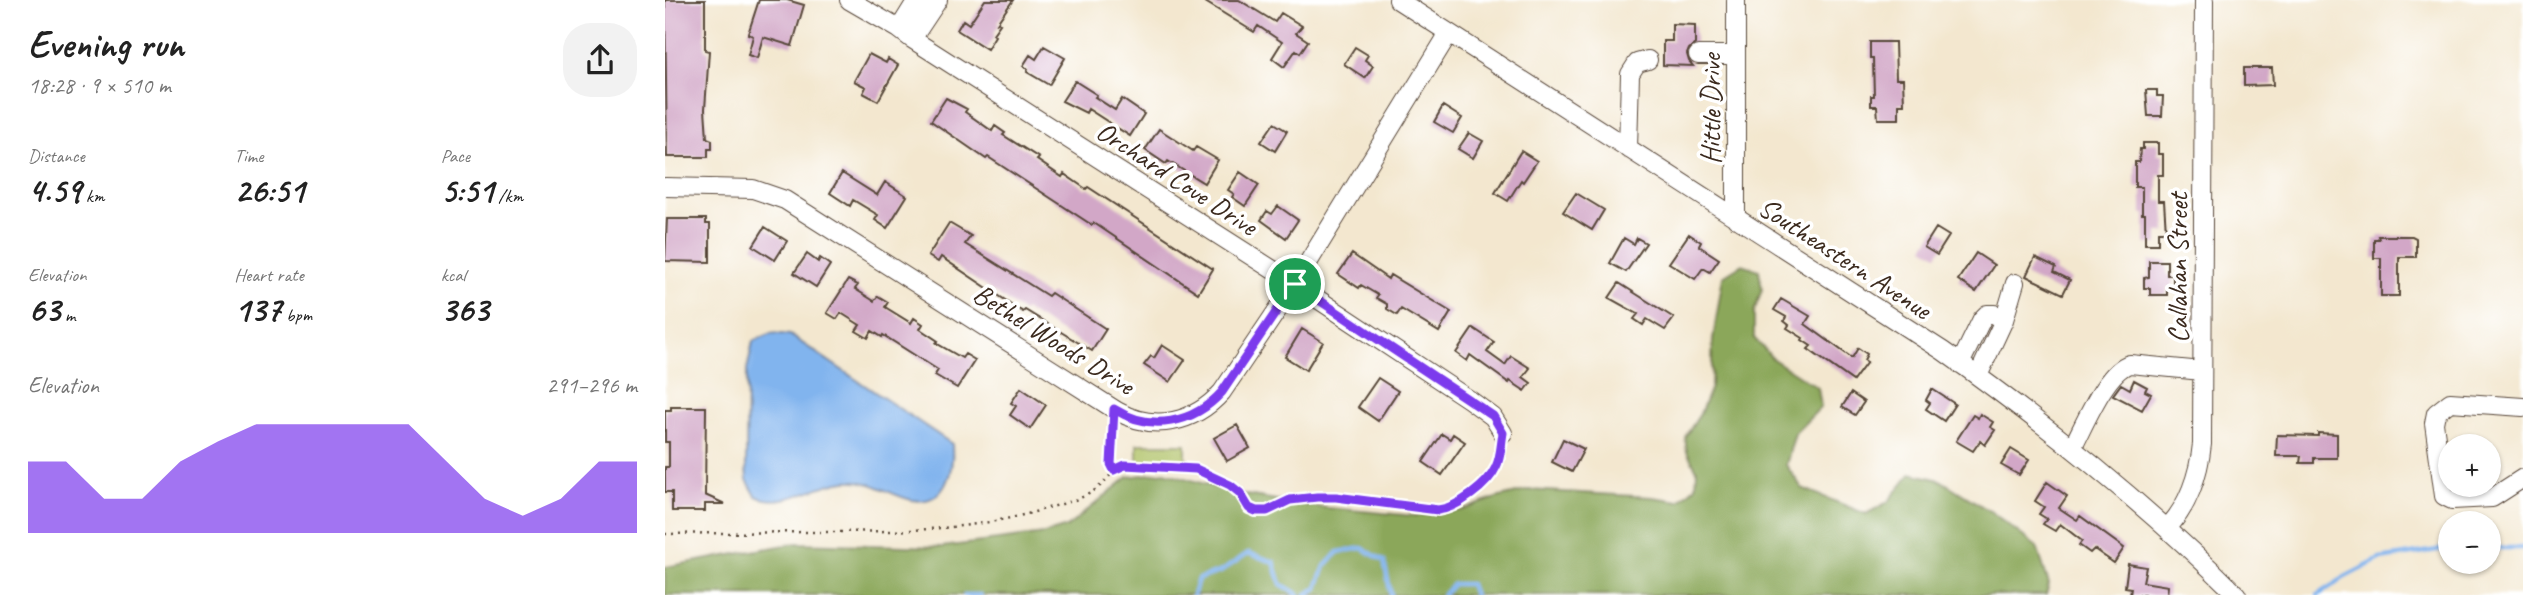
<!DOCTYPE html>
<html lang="en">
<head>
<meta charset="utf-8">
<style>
	:root { --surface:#fff; --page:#f2f2f2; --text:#222; --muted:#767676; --accent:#7c3aed }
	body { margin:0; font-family:Caveat,sans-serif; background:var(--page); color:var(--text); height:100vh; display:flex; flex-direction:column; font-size:26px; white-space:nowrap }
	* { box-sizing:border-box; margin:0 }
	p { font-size:23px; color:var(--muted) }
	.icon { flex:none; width:38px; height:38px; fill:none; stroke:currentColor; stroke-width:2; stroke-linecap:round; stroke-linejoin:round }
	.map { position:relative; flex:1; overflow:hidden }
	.side { display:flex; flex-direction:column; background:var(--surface); width:665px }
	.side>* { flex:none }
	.fabs { position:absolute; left:1773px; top:434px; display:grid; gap:14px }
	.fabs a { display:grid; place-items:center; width:63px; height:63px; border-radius:50%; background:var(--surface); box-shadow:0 2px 5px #0004; font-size:35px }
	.pin { position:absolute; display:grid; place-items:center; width:60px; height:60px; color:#fff; margin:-30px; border:4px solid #fff; border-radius:50%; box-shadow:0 2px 7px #0007 }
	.round { display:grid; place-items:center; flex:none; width:74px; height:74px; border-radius:28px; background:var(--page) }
	.head { display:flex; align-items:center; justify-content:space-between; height:119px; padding:0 28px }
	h1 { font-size:38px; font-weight:700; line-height:52px }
	.stats { display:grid; grid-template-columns:repeat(3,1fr); gap:10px; height:119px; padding:7px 28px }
	.stats div { display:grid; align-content:center }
	.stats b { font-size:35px; font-weight:700 }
	.stats small { font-size:19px; font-weight:400 }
	.stats p { font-size:19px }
	.chart { height:196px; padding:14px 28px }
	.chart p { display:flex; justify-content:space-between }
	.chart svg { width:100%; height:126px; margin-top:7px; fill:var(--accent); opacity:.7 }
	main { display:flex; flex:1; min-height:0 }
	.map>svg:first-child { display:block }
	.green { fill:#afc165; stroke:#757642; stroke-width:2 }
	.forest { fill:#8ba75a; stroke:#63683c; stroke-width:2 }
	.water { fill:#81b4ee; stroke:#5e6f86; stroke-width:2 }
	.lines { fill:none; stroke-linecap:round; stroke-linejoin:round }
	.stream { stroke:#81b4ee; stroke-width:4.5 }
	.building { fill:#d2a7c7 }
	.minor-casing { stroke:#574639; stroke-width:20 }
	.path { stroke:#574639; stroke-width:2.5; stroke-dasharray:2 5; stroke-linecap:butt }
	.minor { stroke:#fff; stroke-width:18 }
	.route-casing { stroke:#fff; stroke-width:14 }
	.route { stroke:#7c3aed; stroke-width:9 }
	.labels { text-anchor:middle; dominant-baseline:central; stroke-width:7; stroke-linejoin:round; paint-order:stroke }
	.street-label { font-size:28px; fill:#3b2a1e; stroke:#fff }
</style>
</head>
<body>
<main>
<section class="side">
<div class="head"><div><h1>Evening run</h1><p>18:28 · 9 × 510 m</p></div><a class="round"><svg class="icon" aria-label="share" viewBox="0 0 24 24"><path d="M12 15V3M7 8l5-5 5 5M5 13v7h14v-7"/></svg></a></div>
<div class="stats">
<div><p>Distance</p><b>4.59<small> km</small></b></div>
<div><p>Time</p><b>26:51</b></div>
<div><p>Pace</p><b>5:51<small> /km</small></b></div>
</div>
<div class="stats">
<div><p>Elevation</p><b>63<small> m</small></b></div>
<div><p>Heart rate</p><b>137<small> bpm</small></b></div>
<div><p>kcal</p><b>363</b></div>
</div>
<div class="chart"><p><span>Elevation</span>291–296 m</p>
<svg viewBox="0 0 160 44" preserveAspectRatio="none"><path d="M0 44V19L10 19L20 32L30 32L40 19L50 12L60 6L70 6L80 6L90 6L100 6L110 19L120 32L130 38L140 32L150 19L160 19V44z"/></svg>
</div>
</section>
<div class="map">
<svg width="1858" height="595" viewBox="0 0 1858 595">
	<rect width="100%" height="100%" fill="#fff"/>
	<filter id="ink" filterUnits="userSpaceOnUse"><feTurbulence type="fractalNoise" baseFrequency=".0143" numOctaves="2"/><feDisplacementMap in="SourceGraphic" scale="14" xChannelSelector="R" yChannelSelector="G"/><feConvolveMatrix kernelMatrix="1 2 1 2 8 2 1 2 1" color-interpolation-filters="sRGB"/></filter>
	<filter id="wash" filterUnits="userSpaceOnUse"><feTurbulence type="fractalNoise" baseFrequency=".00686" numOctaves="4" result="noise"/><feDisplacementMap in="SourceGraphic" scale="28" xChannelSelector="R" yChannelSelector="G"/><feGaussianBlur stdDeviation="1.57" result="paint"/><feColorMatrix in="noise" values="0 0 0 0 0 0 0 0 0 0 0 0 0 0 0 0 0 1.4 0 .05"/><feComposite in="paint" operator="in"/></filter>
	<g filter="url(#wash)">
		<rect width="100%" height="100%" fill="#f3e7cf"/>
		<!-- green -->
		<path class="green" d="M472 444H521V464L472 463Z"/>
		<!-- forest -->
		<path class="forest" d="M1077 264 1094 270 1097 289 1089 312V338L1108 359 1153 388 1156 407 1130 433 1121 465 1137 488 1201 514 1223 502 1246 473 1275 480 1328 513 1372 547 1384 584 1381 595H0V567L131 543 277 547 379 534 402 527 463 477 500 472 570 493 653 507 751 516 798 510 831 498 864 490 987 497 1014 501 1031 486 1032 470 1022 452 1020 437 1035 414 1046 387 1048 339 1058 276Z"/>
		<!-- water -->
		<path class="water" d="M107 333 125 335 287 444C289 469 282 506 247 500 223 495 206 478 180 481 151 484 119 509 91 496L82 480 81 466 82 370 88 341Z"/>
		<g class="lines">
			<!-- stream -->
			<path class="stream" d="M1824 548H1858
				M300 595H315
				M528 595 533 579 557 571 583 553 609 562 616 584 634 595
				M641 595 652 588 660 566 673 552 697 548 719 561 726 595
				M778 595 788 584H805L809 595
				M1653 595 1680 577 1715 559 1785 548"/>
		</g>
		<g id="blocks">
			<!-- building -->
			<path class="building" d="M0 0H40V50L44 51 40 109 42 138 47 140V149H43V157H2Z
				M94 0H122L139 5 127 46 98 37 92 58 83 55 88 36 83 34Z
				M320 0H348L332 23 335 24 328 34 330 36 322 49 292 30 298 20 304 24Z
				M537 0H574L610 22 616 13 637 26 631 33 643 41 635 53 631 50 619 67 607 58 617 42 593 26 589 32Z
				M1007 24 1030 25V44L1024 49 1022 54 1024 61 1028 66 998 65V41H1007Z
				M1205 42H1230L1231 79H1238L1239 104H1234V119H1213L1212 106H1206V96H1209L1208 58H1205Z
				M379 46 400 58 384 85 362 72 363 69 358 66 365 55 371 59Z
				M690 47 703 55 700 60 708 66 700 78 679 64Z
				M204 54 221 63 223 59 233 65 213 101 198 93 201 87 189 81Z
				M1579 68H1607L1608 85 1579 86Z
				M410 81 432 95 430 97 450 110 457 99 479 114 465 136 423 109 421 113 397 101Z
				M1481 90H1492V96H1498L1497 116H1483Z
				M281 98 302 109 300 112 327 131 330 126 340 133 338 135 374 158 372 160 397 177 399 174 421 189 423 187 548 269 533 293 429 223 427 225 323 157 321 159 266 121Z
				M778 106 797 118 788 133 769 122Z
				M609 123 622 131 610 151 596 142Z
				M494 129 528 151 531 147 553 160 539 183 503 161 501 164 480 150Z
				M804 133 818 141 808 158 793 149Z
				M1478 143H1493V154H1498V175H1493V201H1499L1501 232H1493V244H1480V214H1477V187H1470V162H1474L1475 149H1478Z
				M856 151 872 161 858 182 856 180 843 201 830 193Z
				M575 172 594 185 580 206 567 197 569 194 563 190Z
				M177 173 212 195 220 182 242 196 222 228 210 220 213 215 188 200 185 206 165 193Z
				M911 193 939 210 927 230 898 212Z
				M613 206 633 220 621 238 596 220 602 211 607 214Z
				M2 219H41V224H45V262L0 261Z
				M284 223 306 236 300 244 383 296 386 293 441 329 427 351 360 310 358 312 276 257 273 262 263 256Z
				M100 227 122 241 110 260 88 246Z
				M1271 228 1284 236 1272 255 1259 247Z
				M1024 234 1036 242 1034 246 1054 259 1045 272 1038 268 1030 279 1004 263Z
				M1713 236H1747L1751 238V257H1734V296H1716V258H1709V239H1714Z
				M959 238 969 244 972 238 981 243 961 272 945 263Z
				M1311 253 1329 265 1311 292 1293 280Z
				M142 254 153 262 155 258 165 265 151 287 129 273Z
				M687 254 723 279 725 275 786 312 774 332 736 309 732 315 722 309V304L711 298 713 295 696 285 694 288 673 274Z
				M1370 257 1391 267 1389 272 1405 280 1398 294 1361 276Z
				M1484 261H1502V275H1508V287H1502V295H1485V288H1479V278L1484 277Z
				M183 280 193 285 190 289 209 301 213 296 223 302 220 307 246 323 249 318 258 324 255 329 273 341 271 343 297 358 300 354 310 360 292 388 270 375 273 370 218 335 217 337 207 331 203 338 191 331 195 325 176 313 172 319 162 313Z
				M954 283 1009 318 1000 330 982 319 978 325 969 319 973 314 944 298Z
				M1116 299 1145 316 1140 324 1187 358 1193 348 1202 354 1199 360 1202 362 1188 381 1143 349 1146 346 1137 340 1138 338 1122 328 1124 325 1119 321 1121 317 1109 310Z
				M808 328 829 342 822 352 840 365 846 356 865 368 858 377 866 383 860 391 845 381 844 383 805 355 802 361 791 353Z
				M637 329 658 342 641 370 620 357Z
				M497 345 520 360 505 382 479 365 486 356 489 358Z
				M713 378 733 391 713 421 693 407Z
				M1469 380 1482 387 1480 391 1486 394 1477 410 1448 395 1456 384 1465 389Z
				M356 388 381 405 365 429 345 415 351 406 346 403Z
				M1267 389 1290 404 1279 421 1261 409 1265 403 1261 400Z
				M1186 393 1199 402 1190 415 1177 407Z
				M6 407H41L40 495 60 504H40V511H7V492H0V467H4V442H0V410H6Z
				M1315 414 1328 422 1325 427 1330 430 1320 445 1315 441 1308 451 1291 441 1308 415 1313 418Z
				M572 425 585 448 562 461 549 438Z
				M1653 433 1672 434V458H1649V463H1635L1636 456H1611L1612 435 1653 436Z
				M777 434 785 439 788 434 800 442 777 475 758 462Z
				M898 439 919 449 907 472 887 462Z
				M1346 449 1364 460 1354 475 1336 465Z
				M1382 482 1402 496 1394 508 1412 520 1415 516 1459 548 1449 563 1429 549 1425 553 1414 545 1417 541 1395 524 1390 531 1378 524 1382 519 1374 514 1379 507 1370 501Z
				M1463 564 1481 567 1478 582 1503 586 1502 595H1465L1466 588 1460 587Z"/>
		</g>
	</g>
	<g filter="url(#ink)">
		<use href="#blocks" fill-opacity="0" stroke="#574639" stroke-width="2"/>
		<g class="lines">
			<!-- minor casing -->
			<g class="minor-casing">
				<path id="minor" d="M184 0 234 29 247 39 630 284 805 400 828 417 838 433
					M733 0 1278 351C1382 425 1482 505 1572 595
					M234 29 252 0
					M247 39 273 0
					M1033 55H1071
					M963 149 965 74 972 63 983 60
					M0 187 88 189 120 200 452 411C489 432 529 423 557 392L630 284 784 33
					M1071 219V0
					M1295 364 1317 319 1322 314H1329L1339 320
					M1313 376 1339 320 1350 283
					M1858 407 1785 402 1771 413 1769 423 1779 496 1787 500 1827 498 1858 478
					M1407 448C1419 426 1441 370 1465 364L1537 371
					M1502 528C1523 507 1534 474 1537 444L1539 0"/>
			</g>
			<!-- path -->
			<path class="path" d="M448 426 446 465 449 470
				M0 534C57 533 114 532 171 532 243 531 313 530 383 508 400 503 423 498 436 485 445 477 448 469 460 465 497 466 532 464 564 484 574 491 578 507 589 510 605 515 620 501 635 499 680 493 728 504 773 510 794 507 820 487 830 469 834 462 834 454 835 447"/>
			<!-- minor -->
			<use href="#minor" class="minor"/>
		</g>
	</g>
	<g class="lines" filter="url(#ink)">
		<!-- route casing -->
		<g class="route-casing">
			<path id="route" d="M630 284 828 416 838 433C836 444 836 457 831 467 823 485 792 508 773 510L671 497H652L625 500 602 511H591L584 508 575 493 565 485 531 469 460 465 449 470 446 464 449 409C486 432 528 424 557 392Z"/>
		</g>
		<!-- route -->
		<use href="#route" class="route"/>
	</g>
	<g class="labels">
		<!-- street labels -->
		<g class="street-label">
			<text transform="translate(1045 109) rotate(-90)">Hittle Drive</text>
			<text transform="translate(512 178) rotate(33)">Orchard Cove Drive</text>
			<text transform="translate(1180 258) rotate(33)">Southeastern Avenue</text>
			<text transform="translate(1512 268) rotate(-90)">Callahan Street</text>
			<text transform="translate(389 339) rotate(32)">Bethel Woods Drive</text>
		</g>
	</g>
</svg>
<div class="fabs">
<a>+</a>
<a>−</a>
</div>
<div class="pin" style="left:630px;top:284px;background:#1e9e55"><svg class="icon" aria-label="arrive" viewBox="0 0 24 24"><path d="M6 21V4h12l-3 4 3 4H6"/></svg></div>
</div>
</main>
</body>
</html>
